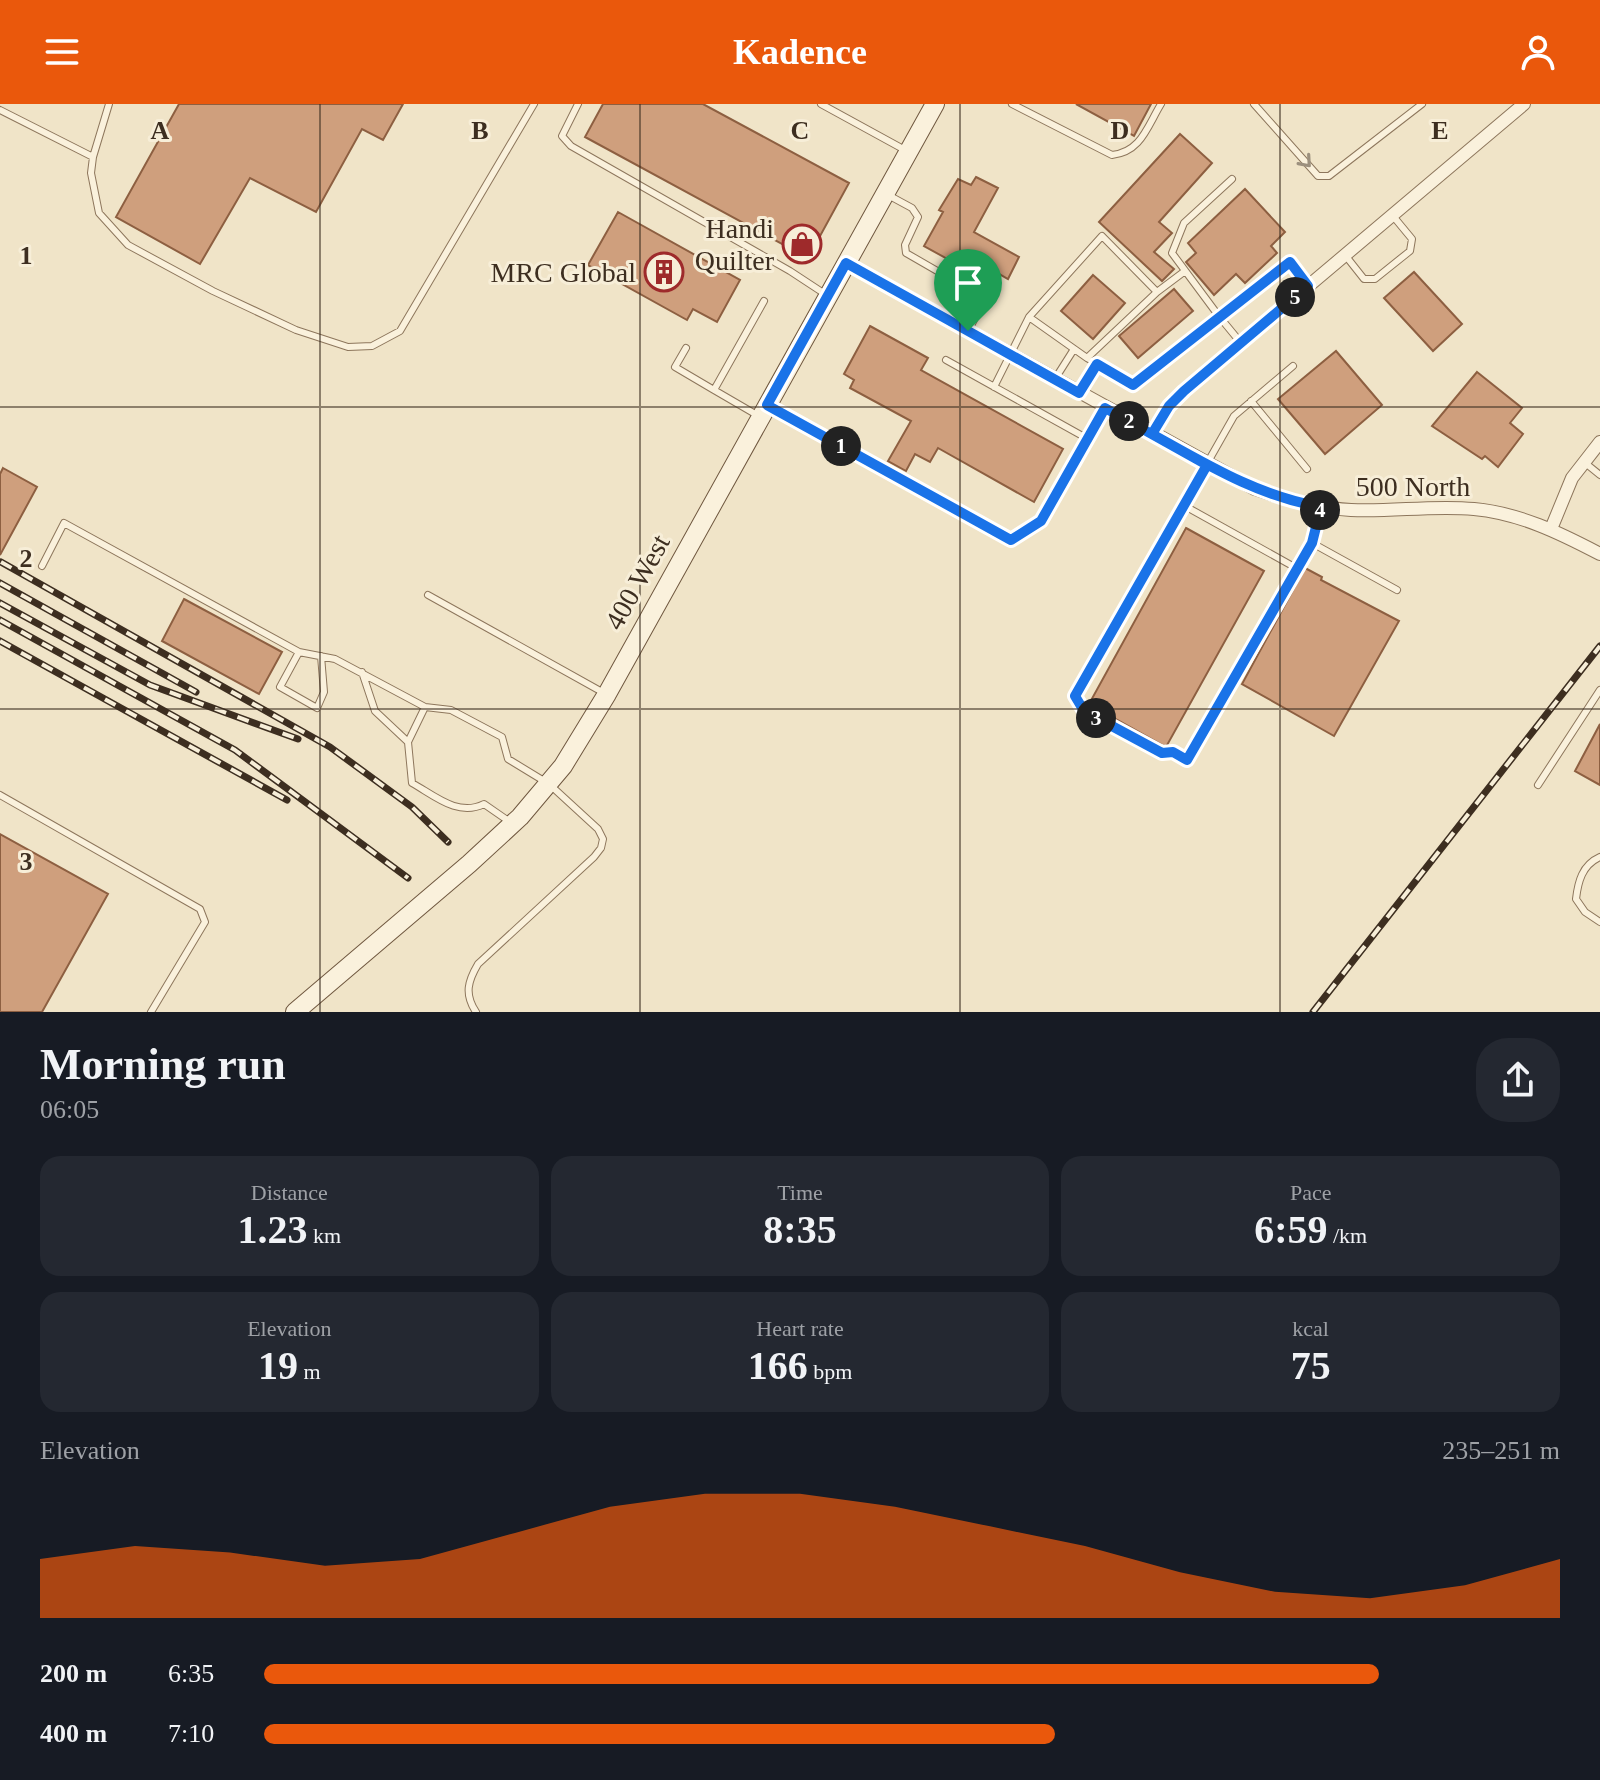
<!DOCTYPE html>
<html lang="en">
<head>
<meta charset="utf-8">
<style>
	:root { --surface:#171b24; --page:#242831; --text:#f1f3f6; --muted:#9ea1a6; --accent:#ea580c }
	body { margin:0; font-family:"Times New Roman",serif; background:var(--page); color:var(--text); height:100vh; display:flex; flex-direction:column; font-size:30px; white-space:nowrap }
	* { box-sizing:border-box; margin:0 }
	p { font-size:26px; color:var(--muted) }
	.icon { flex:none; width:44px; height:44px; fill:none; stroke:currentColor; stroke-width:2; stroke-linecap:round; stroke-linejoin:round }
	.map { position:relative; height:908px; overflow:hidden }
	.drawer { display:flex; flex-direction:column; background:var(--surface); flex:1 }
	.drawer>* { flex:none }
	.pin { position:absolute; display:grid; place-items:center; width:68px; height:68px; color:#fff; margin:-82px -34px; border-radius:50% 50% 50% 0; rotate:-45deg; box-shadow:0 0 8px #0007 }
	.pin .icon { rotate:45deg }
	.km { position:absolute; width:40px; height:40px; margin:-20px; border-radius:50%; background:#222; color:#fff; font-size:22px; line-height:40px; text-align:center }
	.round { display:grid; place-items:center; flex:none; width:84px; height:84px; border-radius:32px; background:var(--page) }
	.headline { display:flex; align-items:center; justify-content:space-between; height:136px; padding:0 40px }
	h1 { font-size:44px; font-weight:700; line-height:60px }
	.stats { display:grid; grid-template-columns:repeat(3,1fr); gap:12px; height:136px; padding:8px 40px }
	.stats div { display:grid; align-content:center; border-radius:20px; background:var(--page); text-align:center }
	.stats b { font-size:40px; font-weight:700 }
	.stats small { font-size:22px; font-weight:400 }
	.stats p { font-size:22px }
	.chart { height:224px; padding:16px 40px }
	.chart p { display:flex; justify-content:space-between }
	.chart svg { width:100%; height:144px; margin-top:8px; fill:var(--accent); opacity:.7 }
	ul { padding:0 40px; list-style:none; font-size:26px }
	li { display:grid; grid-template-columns:128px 96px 1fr; align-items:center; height:60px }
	li i { height:20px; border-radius:10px; background:var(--accent) }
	header { display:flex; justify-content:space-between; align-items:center; height:104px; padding:0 40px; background:var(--accent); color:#fff; font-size:36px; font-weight:700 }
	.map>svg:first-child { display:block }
	.building { fill:#cf9f7d; stroke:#8d5f41; stroke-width:2 }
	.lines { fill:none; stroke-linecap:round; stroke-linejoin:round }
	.lane-casing { stroke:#8d765c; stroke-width:8 }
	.street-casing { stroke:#8d765c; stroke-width:14 }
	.secondary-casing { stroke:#6f573f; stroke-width:20 }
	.lane { stroke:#faf1dc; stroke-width:6 }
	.street { stroke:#faf1dc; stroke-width:12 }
	.secondary { stroke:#faf1dc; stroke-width:18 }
	.rail-casing { stroke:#3d2e20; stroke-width:7 }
	.rail { stroke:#f7eed8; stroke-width:4; stroke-dasharray:12; stroke-linecap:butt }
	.oneway { stroke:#9c907e }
	.route-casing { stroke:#fff; stroke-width:16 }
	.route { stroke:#1a73e8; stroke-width:10 }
	.grid { fill:none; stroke:#3d2e20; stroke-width:2; stroke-opacity:0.55 }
	.labels { text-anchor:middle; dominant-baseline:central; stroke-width:6; stroke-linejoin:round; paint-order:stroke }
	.poi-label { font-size:28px; fill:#3d2e20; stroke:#f7eed8; text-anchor:end }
	.street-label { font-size:28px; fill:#3d2e20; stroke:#f7eed8 }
	.grid-label { font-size:26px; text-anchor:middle; font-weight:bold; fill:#3d2e20; stroke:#f7eed8; stroke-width:6; stroke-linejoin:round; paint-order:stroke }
</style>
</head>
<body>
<header><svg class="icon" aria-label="menu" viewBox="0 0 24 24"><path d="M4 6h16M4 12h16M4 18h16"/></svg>Kadence<svg class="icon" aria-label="person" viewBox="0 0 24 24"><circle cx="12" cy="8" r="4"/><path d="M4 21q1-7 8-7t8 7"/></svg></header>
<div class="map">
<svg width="1600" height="908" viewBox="0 0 1600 908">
	<rect width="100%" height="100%" fill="#f0e4c8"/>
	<!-- building -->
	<path class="building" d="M179 0H403L383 36 362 25 316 108 250 74 200 160 116 113Z
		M603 0H703L849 79 808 154 585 33Z
		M1076 0H1151L1134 32Z
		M1180 30 1212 59 1159 118 1172 129 1154 148 1174 165 1162 177 1099 118Z
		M976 73 998 84 974 128 1019 153 1008 175 975 156 969 167 924 142 943 108 939 106 958 75 971 81Z
		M1245 85 1285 128 1271 142 1277 149 1245 179 1236 170 1214 191 1186 158 1196 149 1188 139Z
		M618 108 740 176 717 218 693 205 687 216 588 161Z
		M1414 168 1462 220 1433 247 1384 194Z
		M1093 171 1125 199 1093 235 1061 207Z
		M1174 185 1193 207 1138 254 1119 232Z
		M870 222 928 254 921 266 1063 345 1034 398 938 344 930 358 915 350 906 367 888 357 911 317 850 284 854 276 844 270Z
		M1336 247 1382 301 1325 350 1278 295Z
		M1477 268 1522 304 1510 319 1523 330 1498 363 1485 352 1482 355 1432 322Z
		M3 364 37 383 0 451V370Z
		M1186 424 1264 467 1166 643 1089 600Z
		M1305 464 1322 473 1321 476 1399 517 1334 632 1242 580Z
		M184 495 282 548 259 590 162 537Z
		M1600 620V681L1575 667Z
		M0 730 108 790 42 908H0Z"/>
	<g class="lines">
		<!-- lane casing -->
		<g class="lane-casing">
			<path id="lane" d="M109 0 93 53 91 69 99 109 128 141 213 187 296 226 348 243 372 242 400 227 534 0
				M578 0 562 32 571 42 790 167 825 190
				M821 0 905 46
				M1012 0 1112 51C1141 48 1147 23 1161 0
				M1254 0 1318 72H1329L1422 0
				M0 6 93 53
				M888 91 912 104 918 113 905 141 906 149 977 190C984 203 974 215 968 227
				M1345 151 1364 175H1375L1410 147 1412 135 1393 112
				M1157 188 1185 167
				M1241 239 1218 211 1290 158 1308 182
				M686 244 675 263 714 286
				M1087 254 1133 281 1218 211 1172 149 1184 119 1232 75
				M946 256 1088 335
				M1293 262 1234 312 1075 592 1084 607 1162 649 1173 648 1187 656 1312 439 1321 403
				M1055 275 1074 245
				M994 283 1029 213 1102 132 1157 188 1087 254 1029 213
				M1080 287 1097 260
				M1251 297 1307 365
				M770 303 1011 436 1028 427 1041 417 1105 304
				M757 311 714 286 764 197
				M1584 358 1600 371
				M1183 401 1298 465
				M1312 439 1397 486
				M42 462 64 419 299 548 335 555 425 603 451 606 502 633 508 655 549 680 598 725 603 735 601 744 594 753 478 860C468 877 464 890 476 908
				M428 491 604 589
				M299 548 280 583 317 604 324 588 321 552
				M362 568 375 607 408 638 412 679C435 692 458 713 484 700L510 718
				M408 638 425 603
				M1538 681 1600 586
				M0 691 200 805 205 818 151 908
				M1600 753C1582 761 1578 778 1576 795L1585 808 1600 818"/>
		</g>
		<!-- street casing -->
		<g class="street-casing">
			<path id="street" d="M846 159 1255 385C1287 396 1317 404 1351 406 1392 408 1433 401 1474 405 1519 409 1560 429 1600 450
				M1152 330 1169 302 1184 287 1524 0
				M1551 425 1572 374 1600 338"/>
		</g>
		<!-- secondary casing -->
		<g class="secondary-casing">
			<path id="secondary" d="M295 908 469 760 520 713 563 662 607 590 935 0"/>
		</g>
		<!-- lane -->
		<use href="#lane" class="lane"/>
		<!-- street -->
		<use href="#street" class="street"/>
		<!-- secondary -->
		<use href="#secondary" class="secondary"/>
		<!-- rail casing -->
		<g class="rail-casing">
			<path id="rail" d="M1 458 330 643 412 703 448 738
				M0 479 196 588
				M0 499 150 581 298 635
				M0 516 235 646 408 774
				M0 537 287 696
				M1313 908 1600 542"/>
		</g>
		<!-- rail -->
		<use href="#rail" class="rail"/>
	</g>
	<!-- one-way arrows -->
	<defs><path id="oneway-chevron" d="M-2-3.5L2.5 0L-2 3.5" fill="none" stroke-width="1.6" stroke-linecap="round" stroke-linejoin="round" transform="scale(2)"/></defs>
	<use class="oneway" href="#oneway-chevron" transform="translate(1306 58) rotate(49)"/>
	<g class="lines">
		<!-- route casing -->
		<g class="route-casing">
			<path id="route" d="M968 227 846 159 767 301 1011 436 1041 417 1105 304 1207 361 1075 592 1084 607 1162 649 1173 648 1187 656 1312 439 1321 403C1258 392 1206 360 1152 330L1169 302 1184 287 1308 182 1290 158 1133 281 1097 260 1079 289 968 227"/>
		</g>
		<!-- route -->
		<use href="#route" class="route"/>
	</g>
	<!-- grid -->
	<path class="grid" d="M320 0V908M640 0V908M960 0V908M1280 0V908M0 303H1600M0 605H1600"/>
	<!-- icons -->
	<defs>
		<g id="shop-ring" transform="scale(2)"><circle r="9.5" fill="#f7eed8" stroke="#9e2a2b" stroke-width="1.5"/><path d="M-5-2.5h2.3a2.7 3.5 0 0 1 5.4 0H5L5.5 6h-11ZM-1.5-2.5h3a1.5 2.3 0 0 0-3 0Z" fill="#9e2a2b"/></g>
		<g id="building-ring" transform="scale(2)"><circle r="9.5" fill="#f7eed8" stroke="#9e2a2b" stroke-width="1.5"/><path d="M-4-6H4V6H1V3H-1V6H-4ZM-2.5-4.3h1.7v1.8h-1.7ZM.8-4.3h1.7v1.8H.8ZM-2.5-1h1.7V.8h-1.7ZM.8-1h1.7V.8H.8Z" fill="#9e2a2b"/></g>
	</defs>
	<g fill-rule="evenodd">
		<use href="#shop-ring" x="802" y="140"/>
		<use href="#building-ring" x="664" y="168"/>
	</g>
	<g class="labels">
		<!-- poi labels -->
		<g class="poi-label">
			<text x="774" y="124">Handi<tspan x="774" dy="32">Quilter</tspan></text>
			<text x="636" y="168">MRC Global</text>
		</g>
		<!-- street labels -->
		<g class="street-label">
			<text x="1413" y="382">500 North</text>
			<text transform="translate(637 478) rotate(-61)">400 West</text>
		</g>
	</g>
	<g class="grid-label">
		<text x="160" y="35">A</text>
		<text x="480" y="35">B</text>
		<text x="800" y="35">C</text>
		<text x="1120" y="35">D</text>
		<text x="1440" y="35">E</text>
		<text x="26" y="160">1</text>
		<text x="26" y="463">2</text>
		<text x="26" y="766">3</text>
	</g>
</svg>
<div class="pin" style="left:968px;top:227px;background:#1e9e55"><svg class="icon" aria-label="arrive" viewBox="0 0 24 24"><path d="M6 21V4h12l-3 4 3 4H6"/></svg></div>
<b class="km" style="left:841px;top:342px">1</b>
<b class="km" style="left:1129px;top:317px">2</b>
<b class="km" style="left:1096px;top:614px">3</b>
<b class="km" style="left:1320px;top:406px">4</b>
<b class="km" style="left:1295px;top:193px">5</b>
</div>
<section class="drawer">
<div class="headline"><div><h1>Morning run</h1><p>06:05</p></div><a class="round"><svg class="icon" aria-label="share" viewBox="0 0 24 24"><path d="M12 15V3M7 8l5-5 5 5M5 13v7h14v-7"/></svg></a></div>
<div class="stats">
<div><p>Distance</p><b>1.23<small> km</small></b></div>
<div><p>Time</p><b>8:35</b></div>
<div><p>Pace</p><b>6:59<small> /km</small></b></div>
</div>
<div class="stats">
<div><p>Elevation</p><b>19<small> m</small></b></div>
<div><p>Heart rate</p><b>166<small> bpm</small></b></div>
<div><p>kcal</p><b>75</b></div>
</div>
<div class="chart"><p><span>Elevation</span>235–251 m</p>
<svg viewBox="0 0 160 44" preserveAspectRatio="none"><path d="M0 44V26L10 22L20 24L30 28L40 26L50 18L60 10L70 6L80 6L90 10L100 16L110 22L120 30L130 36L140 38L150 34L160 26V44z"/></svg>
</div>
<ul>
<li><b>200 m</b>6:35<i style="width:86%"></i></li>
<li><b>400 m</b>7:10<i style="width:61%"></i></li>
</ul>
</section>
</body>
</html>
